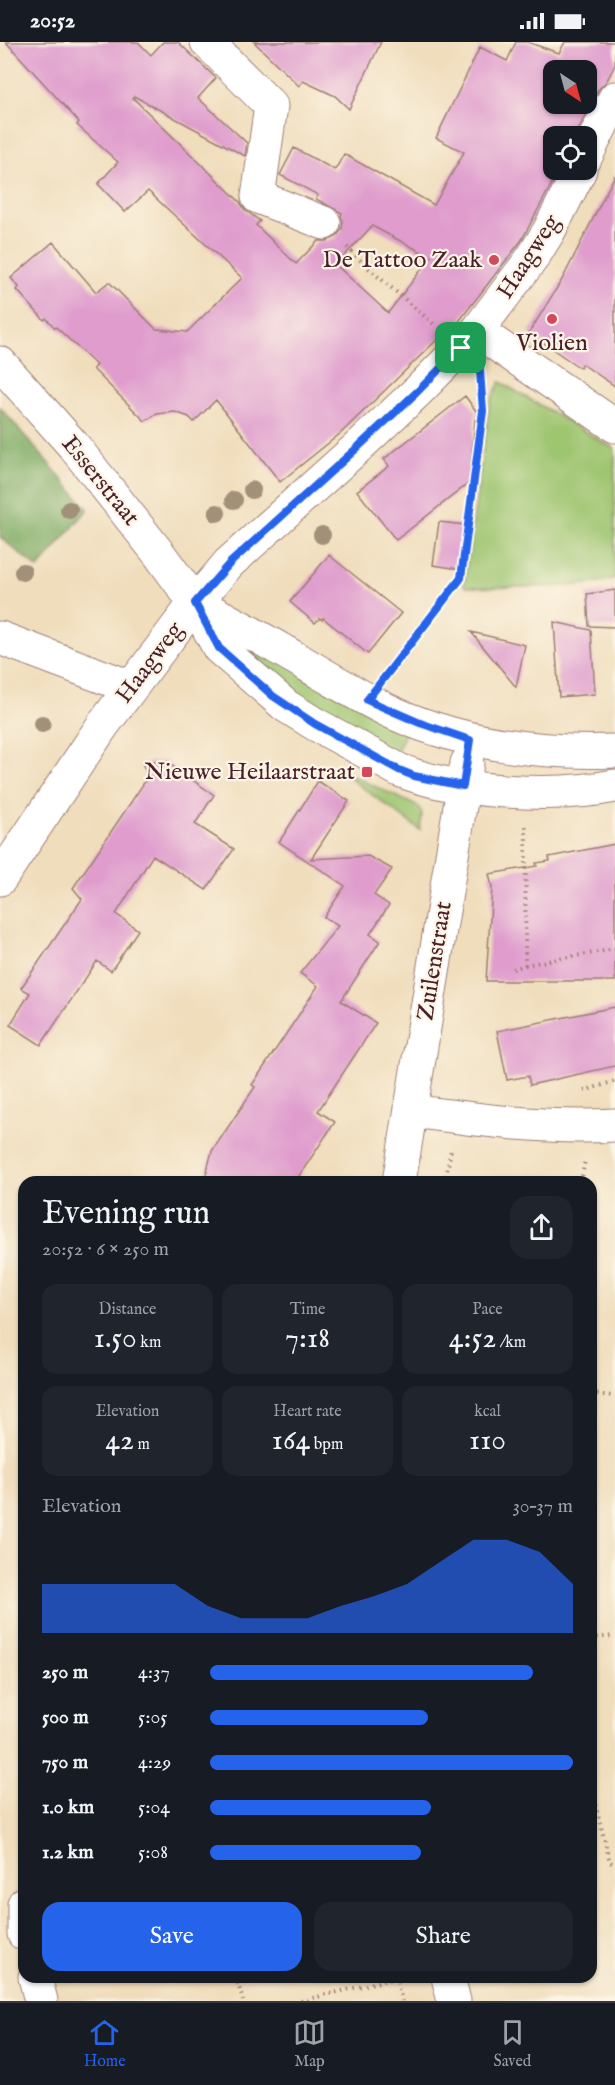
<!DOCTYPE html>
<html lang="en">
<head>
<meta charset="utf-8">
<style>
	:root { --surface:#171b24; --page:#20242c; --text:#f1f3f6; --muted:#9ea1a6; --line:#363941; --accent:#2563eb }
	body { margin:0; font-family:"IM FELL English",serif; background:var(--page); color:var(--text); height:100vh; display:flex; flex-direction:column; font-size:22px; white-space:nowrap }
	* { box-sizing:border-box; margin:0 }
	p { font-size:20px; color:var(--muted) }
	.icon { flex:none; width:33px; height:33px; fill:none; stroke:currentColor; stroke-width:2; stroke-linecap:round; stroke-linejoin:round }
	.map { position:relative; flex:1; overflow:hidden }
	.sheet { position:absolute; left:18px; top:1134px; width:579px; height:807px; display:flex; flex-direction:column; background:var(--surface); border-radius:18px; box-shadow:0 2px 4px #0004 }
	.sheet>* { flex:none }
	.needle { width:39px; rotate:144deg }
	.tools { position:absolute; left:543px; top:18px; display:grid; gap:12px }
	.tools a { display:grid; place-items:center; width:54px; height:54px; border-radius:12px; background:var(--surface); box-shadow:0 2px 4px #0004; font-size:30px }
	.pin { position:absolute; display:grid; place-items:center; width:51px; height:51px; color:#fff; margin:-26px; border-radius:12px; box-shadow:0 3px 9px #0006 }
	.round { display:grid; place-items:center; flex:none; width:63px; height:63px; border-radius:18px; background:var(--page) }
	.headline { display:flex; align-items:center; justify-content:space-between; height:102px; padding:0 24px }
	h1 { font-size:33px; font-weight:600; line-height:45px }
	.figures { display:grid; grid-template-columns:repeat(3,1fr); gap:9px; height:102px; padding:6px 24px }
	.figures div { display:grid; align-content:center; border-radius:15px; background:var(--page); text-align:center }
	.figures b { font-size:30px; font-weight:600 }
	.figures small { font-size:16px; font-weight:400 }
	.figures p { font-size:16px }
	.chart { height:168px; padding:12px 24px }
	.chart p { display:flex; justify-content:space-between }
	.chart svg { width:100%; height:108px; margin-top:6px; fill:var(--accent); opacity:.7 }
	.cta { display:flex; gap:12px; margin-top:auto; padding:12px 24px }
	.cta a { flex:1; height:69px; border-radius:18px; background:var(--accent); color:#fff; font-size:24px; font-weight:600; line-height:69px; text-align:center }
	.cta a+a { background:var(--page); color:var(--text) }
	ul { padding:0 24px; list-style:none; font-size:20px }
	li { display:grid; grid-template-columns:96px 72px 1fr; align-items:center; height:45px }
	li i { height:15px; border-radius:8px; background:var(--accent) }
	.status { display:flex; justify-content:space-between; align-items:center; height:42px; padding:0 30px; background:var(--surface); direction:ltr }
	.status svg { height:16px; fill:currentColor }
	.dock { display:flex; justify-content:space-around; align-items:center; height:84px; border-top:2px solid var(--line); background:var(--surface); font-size:16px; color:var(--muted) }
	.dock a { display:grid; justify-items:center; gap:3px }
	.dock .current { color:var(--accent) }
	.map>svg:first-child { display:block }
	.green { fill:#9ec570; stroke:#74724e; stroke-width:1.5 }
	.forest { fill:#7eaa62; stroke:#646446; stroke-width:1.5 }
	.building { fill:#df9ccd; fill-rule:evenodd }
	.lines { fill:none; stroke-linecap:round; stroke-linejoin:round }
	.minor-casing { stroke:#9d7e74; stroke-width:35 }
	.path { stroke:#9d7e74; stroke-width:4; stroke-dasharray:1.5 4.5; stroke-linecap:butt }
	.minor { stroke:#fff; stroke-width:33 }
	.tree { fill:#a29078 }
	.route-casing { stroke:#fff; stroke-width:12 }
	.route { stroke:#2563eb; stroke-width:8 }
	.poi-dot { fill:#d1495b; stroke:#fcf5e5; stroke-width:2 }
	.labels { text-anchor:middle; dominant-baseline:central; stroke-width:4.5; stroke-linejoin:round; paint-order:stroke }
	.street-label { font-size:24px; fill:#4a1f2b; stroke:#fcf5e5 }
	.poi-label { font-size:24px; fill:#4a1f2b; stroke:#fcf5e5; text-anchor:end }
</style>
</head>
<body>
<div class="status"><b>20:52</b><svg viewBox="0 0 49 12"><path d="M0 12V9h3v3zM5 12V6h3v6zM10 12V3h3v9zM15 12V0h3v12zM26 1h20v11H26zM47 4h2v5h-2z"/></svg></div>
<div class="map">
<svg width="615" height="1959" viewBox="0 0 615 1959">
	<rect width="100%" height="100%" fill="#fcf5e5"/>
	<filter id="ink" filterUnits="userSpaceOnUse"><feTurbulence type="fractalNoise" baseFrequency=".0167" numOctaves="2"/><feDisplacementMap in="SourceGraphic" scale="12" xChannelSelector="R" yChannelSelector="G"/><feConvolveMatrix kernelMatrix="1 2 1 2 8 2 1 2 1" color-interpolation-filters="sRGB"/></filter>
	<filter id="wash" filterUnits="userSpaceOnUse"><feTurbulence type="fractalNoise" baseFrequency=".008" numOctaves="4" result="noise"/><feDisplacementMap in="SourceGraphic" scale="24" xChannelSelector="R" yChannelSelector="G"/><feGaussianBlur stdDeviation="1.35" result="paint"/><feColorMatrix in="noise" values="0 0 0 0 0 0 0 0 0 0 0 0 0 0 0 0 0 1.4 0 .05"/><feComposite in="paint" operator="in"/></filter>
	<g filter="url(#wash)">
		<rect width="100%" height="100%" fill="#f0ddbc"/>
		<!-- green -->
		<path class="green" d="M500 340 615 407V536C584 546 548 544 516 545 499 545 481 547 464 544L490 360Z
			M226 586 407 687 394 716 262 636Z
			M353 734 419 765 422 772 420 788 351 737Z"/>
		<!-- forest -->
		<path class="forest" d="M0 365 88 467 38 527 0 495Z"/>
		<g id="blocks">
			<!-- building -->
			<path class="building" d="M6 0H138L151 13 163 0H178L216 36 198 56 247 101 245 114 134 54 133 56 240 160 245 168 260 179 256 183 296 222 318 199H327L336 195 342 187 343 179 341 174 342 171 316 157 318 153 280 133 294 106 335 128 344 112 434 163 464 110 436 96 480 5 507 19 516 0H527L559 11 565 0H615V23L606 40 598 48 575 94H554V128H559L534 175 521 199 453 287 450 285 341 391 280 440 216 358 194 380 189 375 175 370 157 372 145 379 93 327 96 323 56 285 55 286 46 276 44 278 17 248 19 245 11 236 53 200 96 250 109 240 156 287 187 290 242 236 148 149 125 170 98 142 118 120 77 83 79 80ZM554 28H586V62H554ZM372 184 431 215 388 271 336 223Z
				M254 0H381L349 67 335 54 303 39 299 44Z
				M615 133V344L582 322 580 326 529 291 563 236Z
				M465 354 476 369 469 441 396 498 357 449 389 424 384 417Z
				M439 480 465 483 459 527 433 523Z
				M329 513 401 571 368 612 323 576 322 578 320 576 315 581 290 560Z
				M615 548V585L589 584 587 552Z
				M554 580 591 588 595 652 559 655Z
				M471 590 525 603 516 645Z
				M165 719 214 753 195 782 234 807 206 848 153 813 116 872 138 888 111 929 97 919 41 1003 10 983 30 951 21 946 82 857 73 846 148 735 142 721Z
				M318 739 349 759 311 817 368 814 392 827 374 853 389 863 370 892 380 899 341 959 376 981 318 1069 335 1080 295 1140H204L212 1109 255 1045 252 1043 318 944 300 931 338 884 324 875 345 844 279 800Z
				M615 802V939H486L492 845 489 832 537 824 536 821 550 819 549 815Z
				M615 965V1024L530 1043 528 1034 507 1038 497 989Z"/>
		</g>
	</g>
	<g filter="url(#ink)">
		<use href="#blocks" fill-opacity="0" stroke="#9d7e74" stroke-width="1.5"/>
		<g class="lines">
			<!-- minor casing -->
			<g class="minor-casing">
				<path id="minor" d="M207 0 271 64 258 155 324 181
					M586 114 615 56
					M477 289 615 384
					M0 321 73 403 160 513 195 561 219 606 286 664 315 682 399 728C456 751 555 756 615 744
					M195 561C238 582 278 606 319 630 343 644 366 658 391 670 462 702 538 712 615 709
					M0 596 130 645
					M0 837 103 683 195 561 229 521 357 406 418 349 477 289 533 215 549 189 580 128
					M411 1069C478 1078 547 1087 615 1083
					M399 1140 467 721
					M24 1862V1892
					M35 1935 41 1959
					M448 1935 454 1959"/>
			</g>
			<!-- path -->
			<path class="path" d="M347 205 367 225 436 284
				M388 631 461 536 483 369 481 335
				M525 923 615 907
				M513 927 525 923 526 784
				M584 1049 615 1039
				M445 1140 451 1108
				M581 1140 585 1118
				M591 1352 615 1354
				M591 1596 615 1594
				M591 1745 610 1820 615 1823
				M236 1935 243 1959
				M396 1935 402 1959
				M301 1959 399 1935"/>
			<!-- minor -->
			<use href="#minor" class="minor"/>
		</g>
		<!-- trees -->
		<g class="tree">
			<circle cx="252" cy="448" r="9"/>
			<circle cx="234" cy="458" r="9"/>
			<circle cx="69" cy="468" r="9"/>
			<circle cx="217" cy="471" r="9"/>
			<circle cx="322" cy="493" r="9"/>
			<circle cx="23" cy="530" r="9"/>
			<circle cx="42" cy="682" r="9"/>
		</g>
	</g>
	<g class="lines" filter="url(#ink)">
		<!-- route casing -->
		<g class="route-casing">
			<path id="route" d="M477 289 483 369 461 536 367 658 420 681 470 698 463 744 414 734 399 728 315 682 273 654 219 606 195 561 230 521 357 406 418 349Z"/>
		</g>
		<!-- route -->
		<use href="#route" class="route"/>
	</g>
	<!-- markers -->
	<g class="poi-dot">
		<circle cx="494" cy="218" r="6"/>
		<circle cx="552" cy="277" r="6"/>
		<rect x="361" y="724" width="12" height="12" rx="3"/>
	</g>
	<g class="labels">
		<!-- street labels -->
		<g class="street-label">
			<text transform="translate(529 215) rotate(-57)">Haagweg</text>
			<text transform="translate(100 439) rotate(51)">Esserstraat</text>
			<text transform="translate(150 621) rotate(-53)">Haagweg</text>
			<text transform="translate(435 919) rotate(-81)">Zuilenstraat</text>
		</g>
		<!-- poi labels -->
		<g class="poi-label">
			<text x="482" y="218">De Tattoo Zaak</text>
			<text x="552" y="301" text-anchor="middle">Violien</text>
			<text x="355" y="730">Nieuwe Heilaarstraat</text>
		</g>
	</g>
</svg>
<div class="tools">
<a><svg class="needle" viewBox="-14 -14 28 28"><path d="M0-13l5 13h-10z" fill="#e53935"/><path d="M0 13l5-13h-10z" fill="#9ea1a6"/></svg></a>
<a><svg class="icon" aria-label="locate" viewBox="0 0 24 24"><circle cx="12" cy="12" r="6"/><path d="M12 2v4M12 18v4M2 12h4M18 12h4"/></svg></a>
</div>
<div class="pin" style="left:461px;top:306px;background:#1e9e55"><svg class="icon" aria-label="arrive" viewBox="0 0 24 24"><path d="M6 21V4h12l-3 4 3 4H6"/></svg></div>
<section class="sheet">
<div class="headline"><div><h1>Evening run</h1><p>20:52 · 6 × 250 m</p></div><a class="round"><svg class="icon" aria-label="share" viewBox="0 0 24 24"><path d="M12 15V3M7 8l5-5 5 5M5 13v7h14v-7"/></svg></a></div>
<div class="figures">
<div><p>Distance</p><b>1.50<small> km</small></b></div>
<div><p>Time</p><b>7:18</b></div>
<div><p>Pace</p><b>4:52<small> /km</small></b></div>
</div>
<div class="figures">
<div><p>Elevation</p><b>42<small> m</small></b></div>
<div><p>Heart rate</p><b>164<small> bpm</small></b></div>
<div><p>kcal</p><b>110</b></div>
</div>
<div class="chart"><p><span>Elevation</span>30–37 m</p>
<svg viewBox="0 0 160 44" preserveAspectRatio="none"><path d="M0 44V24L10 24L20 24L30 24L40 24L50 33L60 38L70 38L80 38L90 33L100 29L110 24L120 15L130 6L140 6L150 11L160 24V44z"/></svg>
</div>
<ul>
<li><b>250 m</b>4:37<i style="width:89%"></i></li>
<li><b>500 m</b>5:05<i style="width:60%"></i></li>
<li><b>750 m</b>4:29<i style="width:100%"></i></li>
<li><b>1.0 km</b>5:04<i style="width:61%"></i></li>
<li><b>1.2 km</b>5:08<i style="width:58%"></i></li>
</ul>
<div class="cta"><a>Save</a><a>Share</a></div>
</section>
</div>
<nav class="dock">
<a class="current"><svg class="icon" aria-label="home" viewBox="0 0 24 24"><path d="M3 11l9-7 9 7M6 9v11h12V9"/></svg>Home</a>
<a><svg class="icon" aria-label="map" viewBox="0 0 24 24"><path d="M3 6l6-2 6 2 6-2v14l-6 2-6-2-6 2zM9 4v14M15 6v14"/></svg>Map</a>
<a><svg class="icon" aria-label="saved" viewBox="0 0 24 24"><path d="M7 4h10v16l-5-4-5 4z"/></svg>Saved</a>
</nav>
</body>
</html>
